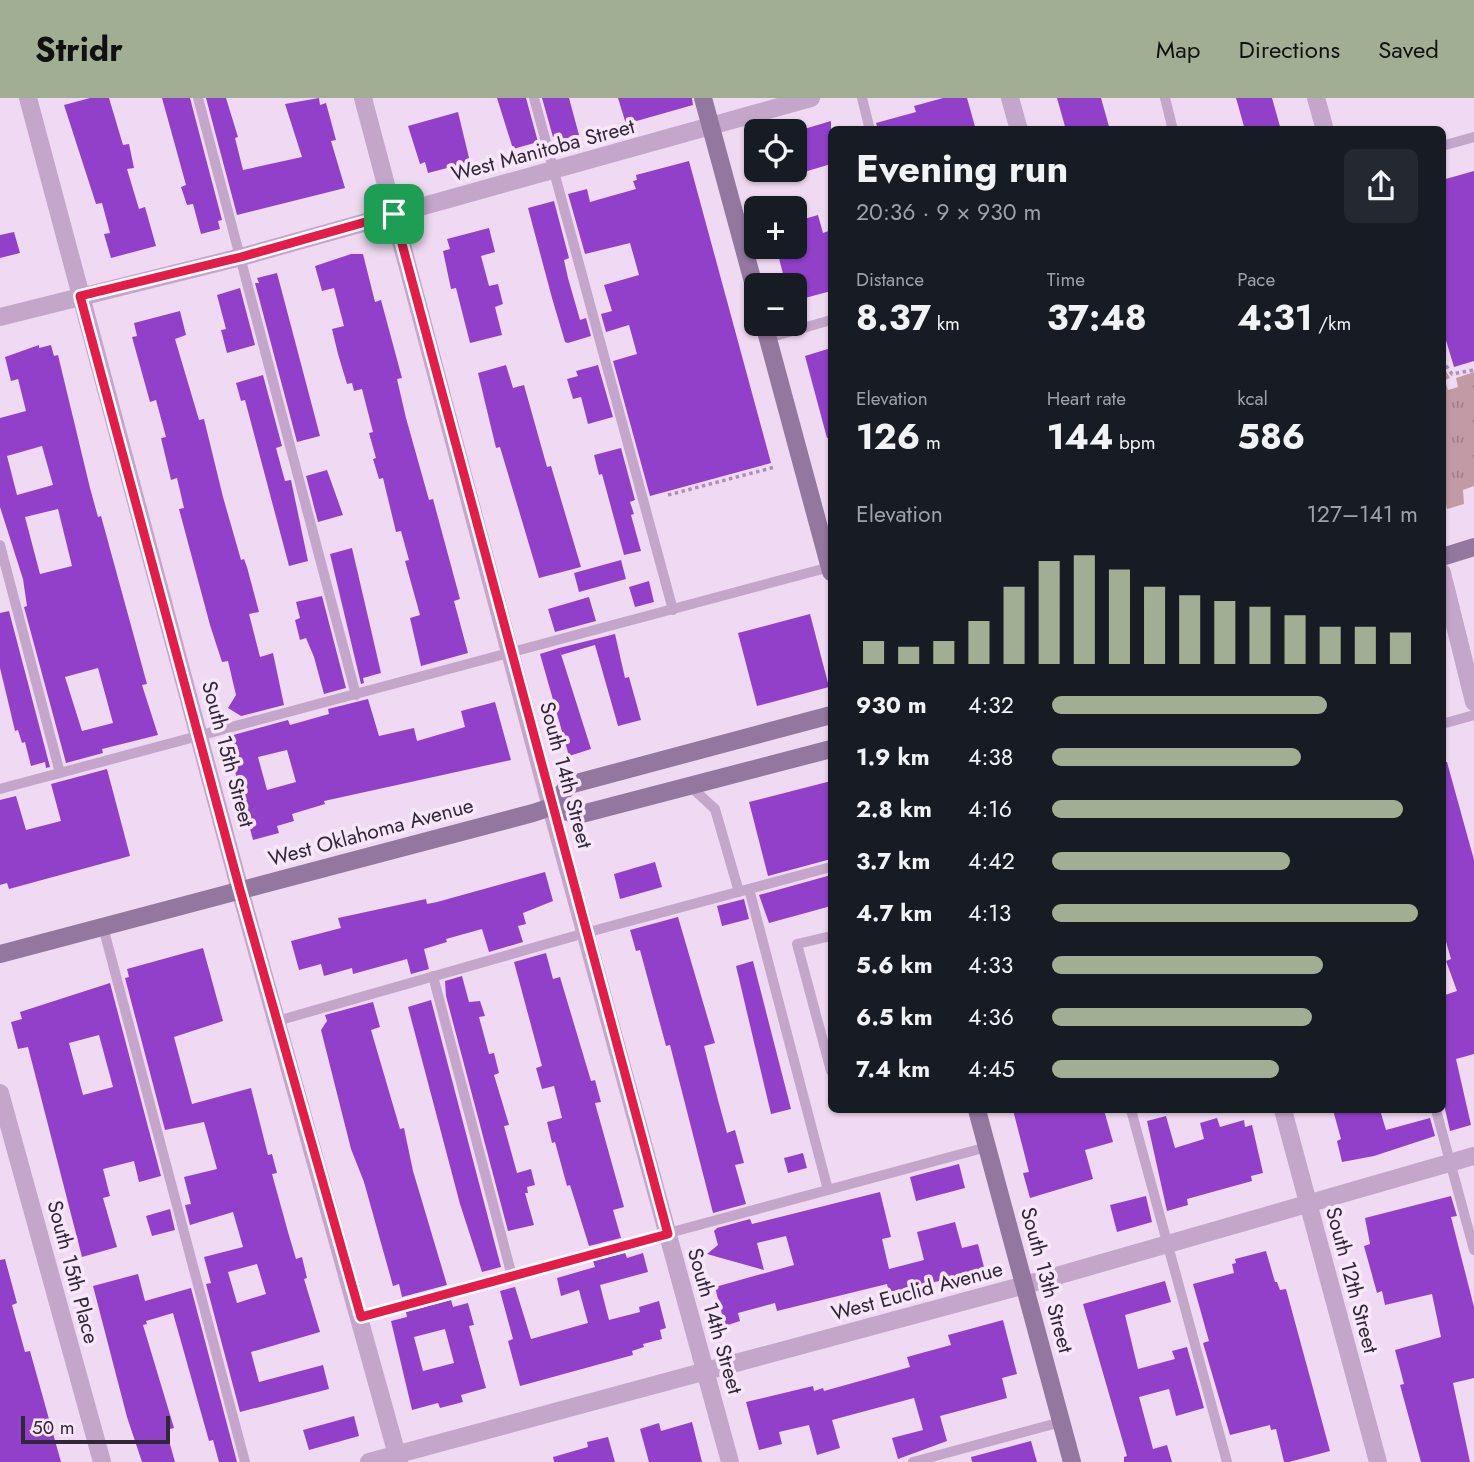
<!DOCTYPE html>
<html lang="en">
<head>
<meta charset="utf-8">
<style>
	:root { --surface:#171b24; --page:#242831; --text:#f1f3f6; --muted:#9ea1a6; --accent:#a1ae93 }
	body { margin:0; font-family:Jost,sans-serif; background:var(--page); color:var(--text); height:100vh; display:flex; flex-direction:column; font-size:26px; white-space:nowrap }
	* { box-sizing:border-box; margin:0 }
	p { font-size:23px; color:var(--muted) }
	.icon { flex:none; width:38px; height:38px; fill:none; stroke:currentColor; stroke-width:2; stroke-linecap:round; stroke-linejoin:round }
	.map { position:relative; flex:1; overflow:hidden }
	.side { position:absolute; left:828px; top:28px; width:618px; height:987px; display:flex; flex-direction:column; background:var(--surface); border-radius:10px; box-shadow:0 2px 5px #0004 }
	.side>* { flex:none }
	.tools { position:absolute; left:744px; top:21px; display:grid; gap:14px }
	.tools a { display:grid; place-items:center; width:63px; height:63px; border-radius:10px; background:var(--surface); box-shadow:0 2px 5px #0004; font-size:35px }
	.scale { position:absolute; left:21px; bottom:18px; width:149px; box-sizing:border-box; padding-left:7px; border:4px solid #312737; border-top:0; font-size:19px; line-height:24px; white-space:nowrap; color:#312737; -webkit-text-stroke:5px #f8e7fa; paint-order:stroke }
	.pin { position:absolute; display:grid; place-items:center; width:60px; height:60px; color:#fff; margin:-30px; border-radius:14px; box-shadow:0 4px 10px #0006 }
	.round { display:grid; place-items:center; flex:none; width:74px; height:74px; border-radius:10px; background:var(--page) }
	.head { display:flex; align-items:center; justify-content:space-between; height:119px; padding:0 28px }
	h1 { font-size:38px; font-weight:700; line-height:52px }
	.figures { display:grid; grid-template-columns:repeat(3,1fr); gap:10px; height:119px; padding:7px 28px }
	.figures div { display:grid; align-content:center }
	.figures b { font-size:35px; font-weight:700 }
	.figures small { font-size:19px; font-weight:400 }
	.figures p { font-size:19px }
	.chart { height:196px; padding:14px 28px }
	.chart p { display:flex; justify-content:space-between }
	.chart svg { width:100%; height:126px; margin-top:7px; stroke:var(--accent); stroke-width:6 }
	ul { padding:0 28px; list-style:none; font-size:23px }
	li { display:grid; grid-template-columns:112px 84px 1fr; align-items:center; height:52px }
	li i { height:18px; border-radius:9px; background:var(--accent) }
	header { display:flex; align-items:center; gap:42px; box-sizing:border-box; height:98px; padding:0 35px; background:var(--accent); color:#111 }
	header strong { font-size:33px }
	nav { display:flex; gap:38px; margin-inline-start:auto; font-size:24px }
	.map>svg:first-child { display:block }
	.grass { fill:url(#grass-tufts) }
	.building { fill:#9240ca; fill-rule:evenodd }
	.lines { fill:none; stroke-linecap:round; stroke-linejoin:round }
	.path { stroke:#ae90b7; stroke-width:3.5; stroke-dasharray:3.5 3.5; stroke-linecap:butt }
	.lane { stroke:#c4a6cb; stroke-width:10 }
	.street { stroke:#c4a6cb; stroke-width:18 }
	.secondary { stroke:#93779f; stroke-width:18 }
	.route-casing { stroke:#fff; stroke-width:14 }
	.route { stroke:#e11d48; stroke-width:9 }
	.labels { text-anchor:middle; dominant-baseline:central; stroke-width:7; stroke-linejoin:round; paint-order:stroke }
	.street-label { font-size:21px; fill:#312737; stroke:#f8e7fa }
</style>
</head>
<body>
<header>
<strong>Stridr</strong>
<nav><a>Map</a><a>Directions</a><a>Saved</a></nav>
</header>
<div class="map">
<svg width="1474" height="1364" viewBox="0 0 1474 1364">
	<defs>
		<pattern id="grass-tufts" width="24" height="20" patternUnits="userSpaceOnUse" patternTransform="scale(1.75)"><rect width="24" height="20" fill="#c29aa6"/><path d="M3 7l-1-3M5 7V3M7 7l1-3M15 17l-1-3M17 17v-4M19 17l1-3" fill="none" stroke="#9e7e88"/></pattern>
	</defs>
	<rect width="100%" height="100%" fill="#f0daf3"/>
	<!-- grass -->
	<path class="grass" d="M1442 267 1450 280 1445 282 1448 292 1458 289 1456 280 1474 274V388L1463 392 1464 406 1447 411 1442 391Z"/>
	<!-- building -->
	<path class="building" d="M90 0H109L123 47 129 46 134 70 127 71 139 111 145 109 156 148 111 160 104 136 110 135 102 105 96 106 64 7Z
		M162 0H190L222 122 218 123 220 131 201 136 193 106 187 107 181 89 186 87Z
		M206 0H226L238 39 235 40 243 72 302 59 285 6 319 0 320 7 326 5 336 42 331 43 345 90 237 117Z
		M497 0H526L538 44 513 51Z
		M542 0H569L579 37 558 43 556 38 553 39Z
		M618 0H692L693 7 626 26Z
		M943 0H967L976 32H878L876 25 916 14 914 8Z
		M1057 0H1101L1110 32H1066Z
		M1236 0H1272L1281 32H1245Z
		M458 14 470 64 428 75 425 64 420 66 408 28Z
		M831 23V66L794 77V34Z
		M689 63 771 365 650 398 613 263 637 256 629 227 606 234 601 216 612 213 604 187 639 177 630 145 585 156 568 96 587 91 590 104 636 91 633 83 637 82 636 77Z
		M1474 73V263L1454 269 1442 229V82Z
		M554 103 569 160 564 162 568 180 580 222 586 220 591 238 568 245 565 244 552 200 528 110Z
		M818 117 823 135 831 132V193L794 203V187H786L776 149H794V124Z
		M489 130 495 154 481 158 489 188 498 186 503 206 495 209 502 237 470 245 456 190 451 191 443 153 450 151 447 141Z
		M14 134 20 155 0 160V137Z
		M351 156H363L375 204 381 202 402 280 397 281 406 320 429 402 433 401 460 501 454 503 468 555 421 568 410 520 420 517 405 463 409 462 401 433 396 434 383 380 379 381 373 361 376 360 369 335 373 334 362 291 354 293 352 285 347 286 338 256 332 231 344 228 334 190 322 193 315 168Z
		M277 175 320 338 297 344 255 185H259L257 180Z
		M240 190 255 247 227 255 221 232 226 231 217 197Z
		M180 213 186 237 175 241 199 322 204 321 223 399 241 462 244 461 247 469 259 514 249 516 260 559 273 555 284 607 241 618 228 610 236 597 228 563 222 564 210 527 179 411 184 410 177 380 171 382 161 340 166 339 156 302 150 304 132 239 137 238 134 225Z
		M39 247V250L51 247 54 258 58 257 90 390 98 419 101 418 147 586 142 587 158 637 102 651 103 655 66 665 24 509 27 508 23 481 0 409V320L26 313 18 281 11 283 5 259ZM42 348 53 387 17 397 7 358ZM58 411 72 468 40 476 25 419ZM98 570 113 625 82 633 65 579Z
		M831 250V339L827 340 805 258Z
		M506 267 513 290 524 287 547 369 551 368 581 469 539 480 500 349 496 350 478 275Z
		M598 267 613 319 588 326 581 299 573 301 567 281 578 278 576 273Z
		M263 277 282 348 276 350 285 383 291 382 308 463 289 468 245 302 241 303 236 285Z
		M621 350 635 402 630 404 634 416 631 417 641 453 624 457 602 376 599 377 594 357Z
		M327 372 343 417 318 424 306 378Z
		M352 450 381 575 363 580 364 585 361 586 330 456Z
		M621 462 626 481 579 494 574 475Z
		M649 483 654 504 635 509 629 489Z
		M322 498 346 590 324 596 314 559 306 540 300 542 295 522 300 520 296 504Z
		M589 499 596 523 555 534 548 511Z
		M9 513 50 669 46 670 45 664 31 668 25 644 22 645 18 632 15 633 7 599 0 570V515Z
		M810 516 829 589 757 608 738 535Z
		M615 536 625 580 629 579 641 622 618 628 595 547 561 557 559 550Z
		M559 550 591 651 569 658 540 556Z
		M368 601 379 638 414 630 417 643 465 629 461 613 495 604 511 662 324 703 325 706 292 716 294 723 277 728 279 735 253 742 226 639 288 622 290 627 329 616 328 611ZM287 652 296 684 267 692 258 659Z
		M1442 664H1447L1474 762V956L1456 961 1471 1027 1450 1033 1442 998V898L1457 893 1446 863 1451 861 1442 830Z
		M107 671 130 758 9 791 7 785 0 787V702L16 698 26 732 61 723 51 686Z
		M831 683V761L768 778 749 704Z
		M655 764 662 789 620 801 614 776Z
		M545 774 553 803 523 815 526 826 518 828 523 844 489 854 482 831 446 841 447 844 424 851 429 871 411 876 407 861 353 876 352 870 324 878 321 866 299 872 291 843 341 830 338 820 426 801 427 806 437 804Z
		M831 777V808L769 825 759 797Z
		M744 801 749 821 722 828 717 808Z
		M678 819 715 945 704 948 718 1002 727 1035 735 1032 744 1065 735 1067 746 1106 713 1115 670 947 666 948 640 852 636 853 630 832Z
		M203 850 223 923 174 939 192 1006 251 990 268 1057 272 1056 277 1075 272 1076 288 1134 296 1161 302 1159 307 1180 304 1181 320 1234 251 1254 259 1284 323 1267 329 1291 240 1314 206 1186 211 1185 204 1159 243 1149 233 1114 190 1127 185 1107 191 1106 184 1079 217 1071 204 1024 165 1032 125 880 129 879 127 871ZM257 1166 266 1196 237 1205 228 1174Z
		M546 855 553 881 560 879 591 983 595 982 601 1004 595 1005 624 1109 613 1112 621 1140 589 1148 570 1087 567 1088 555 1044 552 1045 547 1024 562 1020 554 988 542 991 536 970 542 968 514 864Z
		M753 863 791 1011 771 1016 736 868Z
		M462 878 469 904 480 903 485 918 479 919 489 956 494 955 499 975 494 977 509 1027 504 1028 517 1075 531 1071 535 1087 527 1089 528 1095H525L534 1127 508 1133 446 898 445 883Z
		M110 885 161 1078 139 1084 134 1063 103 1071 110 1098 103 1100 117 1149 82 1159 28 949 18 951 11 924 22 921 20 914ZM99 937 113 989 83 997 69 945Z
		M431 902 501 1169 482 1174 460 1106 408 909Z
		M373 904 380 929 371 932 400 1031 404 1030 413 1073 447 1187 402 1199 399 1186 393 1188 364 1084 351 1051 321 932 327 923 325 917Z
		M1013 1012H1104L1113 1044 1085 1052 1093 1081 1030 1100 1023 1075 1029 1074Z
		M1333 1012H1380L1386 1032 1430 1020 1435 1038 1374 1058 1342 1064 1337 1043 1341 1041Z
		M1166 1018 1175 1050 1204 1041 1200 1025 1217 1020 1220 1029 1244 1022 1245 1029 1252 1027 1263 1075 1251 1078 1252 1083 1187 1101 1188 1107 1167 1113 1147 1023Z
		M803 1055 807 1070 788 1075 784 1060Z
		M959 1066 965 1090 916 1103 910 1079Z
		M880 1094 891 1139 882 1141 889 1171 924 1162 917 1134 955 1124 962 1150 978 1146 985 1173 889 1194 887 1186 777 1213 775 1205 738 1215 740 1223 725 1228 715 1189 794 1167 786 1138 757 1145 764 1172 707 1156 718 1147 714 1133 717 1130 750 1121 752 1126Z
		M1146 1098 1152 1124 1117 1134 1110 1107Z
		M1451 1098 1457 1118 1451 1119 1474 1209V1280L1453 1285 1470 1364H1421L1400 1287 1404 1286 1395 1252 1441 1239 1432 1196 1385 1207 1382 1193 1377 1195 1364 1148 1370 1146 1365 1120Z
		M170 1111 175 1132 152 1138 146 1118Z
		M1266 1153 1275 1184H1277L1280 1192 1286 1191 1330 1353 1289 1364H1284L1276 1331 1271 1332 1270 1327 1230 1337 1203 1245 1209 1243 1193 1186 1234 1175 1232 1166 1236 1165 1235 1161Z
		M625 1155 627 1160 643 1155 648 1174 600 1187 609 1222 640 1214 639 1209 659 1203 666 1230 660 1232 662 1241 643 1246 644 1249 632 1253 633 1257 520 1288 508 1243 513 1241 500 1193 515 1189 531 1241 588 1225 579 1192 561 1198 557 1180 595 1169 593 1163Z
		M5 1161 17 1205 12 1207 25 1254 30 1253 61 1364H0V1162Z
		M138 1176 145 1203 191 1190 237 1364H219L213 1342 209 1343 173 1215 146 1223 147 1226 143 1227 174 1330 166 1332 175 1364H142L127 1319 93 1188Z
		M1165 1183 1171 1204 1125 1217 1138 1271 1175 1261 1172 1253 1187 1249 1204 1310 1176 1318 1169 1291 1139 1299 1153 1351 1167 1347 1172 1364H1124V1359L1127 1358 1083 1206Z
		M451 1202 453 1209 468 1205 474 1227 469 1228 486 1290 461 1297 463 1304 440 1310 438 1305 412 1312 391 1223 407 1219 406 1214ZM445 1231 454 1265 423 1273 414 1239Z
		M1003 1222 1017 1276 1002 1280 1007 1300 940 1318 947 1343 898 1361 892 1340 923 1332 914 1300 832 1322 840 1350 817 1357 809 1327 779 1334 782 1346 759 1352 746 1304 813 1288 814 1293 823 1290 824 1293 910 1269 907 1259 951 1247 948 1237Z
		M354 1318 359 1338 309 1352 303 1332Z
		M692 1324 702 1364H649L640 1331 659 1325 661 1333Z
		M608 1339 615 1364H554L553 1359 588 1349 587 1344Z
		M1031 1343 1037 1364H972L971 1359Z"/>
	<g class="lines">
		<!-- path -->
		<path class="path" d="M1442 262 1452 276 1474 272
			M668 397 775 369"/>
		<!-- lane -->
		<path class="lane" d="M198 0 356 597
			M534 0 673 512
			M862 0 870 32
			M1165 0 1173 32
			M1442 48 1474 39
			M768 240 831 222
			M0 447 60 675
			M1442 626 1474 617
			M691 689 715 711 739 794
			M0 691 830 469
			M749 791 828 1092
			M103 829 245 1364
			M831 838 797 846 831 973
			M433 878 512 1178
			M277 923 585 835 831 769
			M1131 1012 1227 1364
			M1436 1012 1474 1152
			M361 1218 987 1049
			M913 1364 1061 1324"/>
		<!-- street -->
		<path class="street" d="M28 0 240 792 399 1364
			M363 0 551 709 730 1364
			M1010 0 1019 32
			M1316 0 1325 32
			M0 219 241 159 811 0
			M1442 475 1474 604
			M0 995 102 1364
			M1283 1012 1378 1364
			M369 1364 1025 1187 1474 1058"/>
		<!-- secondary -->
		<path class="secondary" d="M703 0 756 195
			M764 226 831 474
			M1442 459 1474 449
			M551 709 578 717 831 651
			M0 856 533 715 551 709 569 687 831 617
			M977 1012 1072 1364"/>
	</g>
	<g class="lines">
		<!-- route casing -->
		<g class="route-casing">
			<path id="route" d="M394 116 668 1136 361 1219 240 792 80 198 241 159Z"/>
		</g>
		<!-- route -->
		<use href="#route" class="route"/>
	</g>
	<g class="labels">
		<!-- street labels -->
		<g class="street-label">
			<text transform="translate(543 52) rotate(-15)">West Manitoba Street</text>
			<text transform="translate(228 656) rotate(75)">South 15th Street</text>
			<text transform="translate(566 677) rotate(75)">South 14th Street</text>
			<text transform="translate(371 734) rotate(-15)">West Oklahoma Avenue</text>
			<text transform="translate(73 1174) rotate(75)">South 15th Place</text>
			<text transform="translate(1047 1182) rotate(75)">South 13th Street</text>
			<text transform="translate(1352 1182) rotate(75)">South 12th Street</text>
			<text transform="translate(917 1193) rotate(-15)">West Euclid Avenue</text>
			<text transform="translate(715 1223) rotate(74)">South 14th Street</text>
		</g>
	</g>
</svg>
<div class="tools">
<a><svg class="icon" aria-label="locate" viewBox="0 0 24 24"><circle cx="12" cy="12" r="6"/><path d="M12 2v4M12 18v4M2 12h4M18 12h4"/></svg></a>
<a>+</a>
<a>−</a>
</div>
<div class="scale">50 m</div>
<div class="pin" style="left:394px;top:116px;background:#1e9e55"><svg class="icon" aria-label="arrive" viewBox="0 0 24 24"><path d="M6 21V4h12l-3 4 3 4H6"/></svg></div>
<section class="side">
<div class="head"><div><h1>Evening run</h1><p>20:36 · 9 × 930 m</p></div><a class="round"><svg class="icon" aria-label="share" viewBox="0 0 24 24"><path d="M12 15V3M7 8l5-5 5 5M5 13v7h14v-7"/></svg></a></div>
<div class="figures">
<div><p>Distance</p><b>8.37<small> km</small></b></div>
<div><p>Time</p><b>37:48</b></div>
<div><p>Pace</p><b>4:31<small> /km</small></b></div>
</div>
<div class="figures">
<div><p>Elevation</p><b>126<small> m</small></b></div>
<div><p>Heart rate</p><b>144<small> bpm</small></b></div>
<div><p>kcal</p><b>586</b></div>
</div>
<div class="chart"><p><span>Elevation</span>127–141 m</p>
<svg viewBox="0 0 160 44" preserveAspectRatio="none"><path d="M5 44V36M15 44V38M25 44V36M35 44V29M45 44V17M55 44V8M65 44V6M75 44V11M85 44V17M95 44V20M105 44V22M115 44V24M125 44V27M135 44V31M145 44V31M155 44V33"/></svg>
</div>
<ul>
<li><b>930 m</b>4:32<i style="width:75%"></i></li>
<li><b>1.9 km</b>4:38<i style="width:68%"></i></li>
<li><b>2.8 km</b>4:16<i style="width:96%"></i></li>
<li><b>3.7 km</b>4:42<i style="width:65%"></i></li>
<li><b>4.7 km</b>4:13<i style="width:100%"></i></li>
<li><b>5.6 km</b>4:33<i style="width:74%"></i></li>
<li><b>6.5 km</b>4:36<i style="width:71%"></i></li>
<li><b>7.4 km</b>4:45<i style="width:62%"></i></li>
</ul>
</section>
</div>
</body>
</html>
